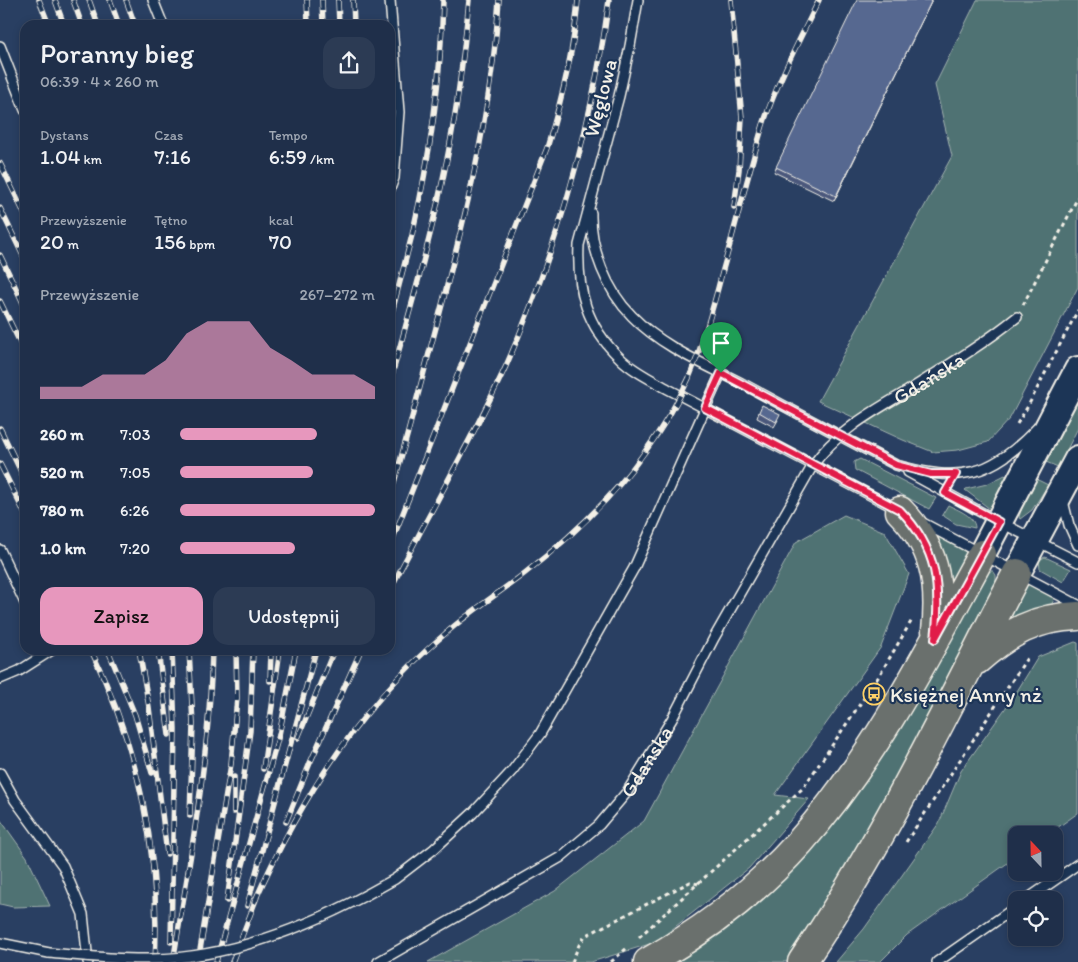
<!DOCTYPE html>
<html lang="pl">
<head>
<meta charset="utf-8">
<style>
	:root { --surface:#1f2f4a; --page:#2c3b54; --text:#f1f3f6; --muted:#a1a9b5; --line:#3c4a62; --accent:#e797bd }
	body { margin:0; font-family:Itim,sans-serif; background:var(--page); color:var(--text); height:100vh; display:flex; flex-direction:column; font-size:19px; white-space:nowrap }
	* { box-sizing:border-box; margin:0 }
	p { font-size:16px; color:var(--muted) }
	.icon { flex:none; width:28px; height:28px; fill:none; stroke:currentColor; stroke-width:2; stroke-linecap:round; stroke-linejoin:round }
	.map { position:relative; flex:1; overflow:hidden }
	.details { position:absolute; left:20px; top:20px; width:375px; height:635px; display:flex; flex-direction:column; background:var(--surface); border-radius:15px; box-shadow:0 2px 8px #0003,0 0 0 1px var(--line) }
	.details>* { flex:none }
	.needle { width:32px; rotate:338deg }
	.tools { position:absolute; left:1008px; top:826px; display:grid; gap:10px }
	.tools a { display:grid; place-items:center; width:55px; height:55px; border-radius:10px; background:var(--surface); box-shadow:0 2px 8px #0003,0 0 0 1px var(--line); font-size:25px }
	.pin { position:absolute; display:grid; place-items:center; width:42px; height:42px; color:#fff; margin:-51px -21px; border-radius:50% 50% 50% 0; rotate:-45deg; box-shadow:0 0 5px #0007 }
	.pin .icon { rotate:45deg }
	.round { display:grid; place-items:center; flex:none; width:52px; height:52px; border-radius:15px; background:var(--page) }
	.head { display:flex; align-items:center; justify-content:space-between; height:85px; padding:0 20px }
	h1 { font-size:28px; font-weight:600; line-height:38px }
	.metrics { display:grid; grid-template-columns:repeat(3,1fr); gap:8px; height:85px; padding:5px 20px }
	.metrics div { display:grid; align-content:center }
	.metrics b { font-size:21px; font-weight:600 }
	.metrics small { font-size:14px; font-weight:400 }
	.metrics p { font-size:14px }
	.chart { height:140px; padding:10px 20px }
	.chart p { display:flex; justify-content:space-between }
	.chart svg { width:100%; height:90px; margin-top:5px; fill:var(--accent); opacity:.7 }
	.action { display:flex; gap:10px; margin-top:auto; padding:10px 20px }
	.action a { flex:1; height:58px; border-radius:15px; background:var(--accent); color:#111; font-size:20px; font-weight:600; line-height:58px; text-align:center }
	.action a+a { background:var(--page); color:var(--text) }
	ul { padding:0 20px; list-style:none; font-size:16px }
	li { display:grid; grid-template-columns:80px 60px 1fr; align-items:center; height:38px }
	li i { height:12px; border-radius:6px; background:var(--accent) }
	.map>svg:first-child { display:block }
	.green { fill:#4f7273; stroke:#a2b2ae }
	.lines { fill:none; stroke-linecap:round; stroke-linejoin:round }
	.lane-casing { stroke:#f4f1e8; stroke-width:12 }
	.secondary-casing { stroke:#f4f1e8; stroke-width:30 }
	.primary-casing { stroke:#f4f1e8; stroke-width:31 }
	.path { stroke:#f4f1e8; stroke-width:3; stroke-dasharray:4 4; stroke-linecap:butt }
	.lane { stroke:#1d3557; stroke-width:9 }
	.secondary { stroke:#1d3557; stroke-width:26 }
	.primary { stroke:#6a706d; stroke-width:28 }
	.rail-casing { stroke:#f4f1e8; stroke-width:5.5 }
	.rail { stroke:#1d3557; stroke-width:4; stroke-dasharray:11; stroke-linecap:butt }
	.lane-bridge-casing { stroke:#f4f1e8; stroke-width:12; stroke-linecap:butt }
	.lane-bridge { stroke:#1d3557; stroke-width:9 }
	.wall { fill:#4b597c; stroke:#f4f1e8 }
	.shaded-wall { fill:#3d4965; stroke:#f4f1e8 }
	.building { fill:#576890; stroke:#f4f1e8 }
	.route-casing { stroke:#fff; stroke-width:10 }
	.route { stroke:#e11d48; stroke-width:6 }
	.labels { text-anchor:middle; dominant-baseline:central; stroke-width:4.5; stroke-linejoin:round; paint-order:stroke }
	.street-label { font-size:21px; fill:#f4f1e8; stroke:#1d3557 }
	.poi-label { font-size:21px; fill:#f4f1e8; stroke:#1d3557; text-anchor:start }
</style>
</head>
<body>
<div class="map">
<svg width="1078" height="962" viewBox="0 0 1078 962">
	<rect width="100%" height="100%" fill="#293f62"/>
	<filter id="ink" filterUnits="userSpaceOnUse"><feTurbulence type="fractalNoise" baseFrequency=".02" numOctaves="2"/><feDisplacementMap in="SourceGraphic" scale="10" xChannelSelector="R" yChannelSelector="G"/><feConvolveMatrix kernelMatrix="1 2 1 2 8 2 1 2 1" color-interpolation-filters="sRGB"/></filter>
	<g filter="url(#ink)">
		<!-- green -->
		<path class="green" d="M977 0H1078V287L1010 418 988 442 958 450 933 452 903 440 818 401 952 156 935 85Z
			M1078 400V428L1058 467 1046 462Z
			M860 459 936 498 929 509 855 470 854 462Z
			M1005 475 1007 477 990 509 965 490 966 489 987 484Z
			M1036 479 1048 485 1032 510 1020 519 1019 517 1023 504Z
			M948 505C958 510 975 516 975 528L956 524 942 515Z
			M844 515 885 532 909 574 881 647 775 795 809 799 749 868 656 942 591 962H428L555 891 644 821 796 542Z
			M934 533 967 552 947 591Z
			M1045 557 1071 569 1063 582 1040 569 1039 560Z
			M989 571H993L996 575V582C930 711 866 841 787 962H678L711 939 761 899 819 840 849 804 910 713Z
			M1028 584 1055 597 1051 606 1034 609 1009 620 1008 618Z
			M1075 642 1078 643V813L1047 835H1016V857L907 935 880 962H836L864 929 939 823 961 771 1014 696 1038 657Z
			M0 819 27 857 50 906 13 907 0 904Z"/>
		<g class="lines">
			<!-- lane casing -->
			<g class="lane-casing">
				<g id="lane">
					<path d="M153 0 163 25"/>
					<path d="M390 0 399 112 394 178 390 189"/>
					<path d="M638 0 630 46 619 96 579 245C577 290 586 326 620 358 633 371 652 380 668 389L899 510"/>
					<path d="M0 46 25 110"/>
					<path d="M591 213C590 249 607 291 632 316 663 348 707 365 745 385 795 412 845 439 896 465 959 483 991 477 1037 428"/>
					<path d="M908 472 988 516 1078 562"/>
					<path d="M1063 501 1069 525 1078 545"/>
					<path d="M921 522 1078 605"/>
					<path d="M0 550 25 603"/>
					<path d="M0 679 19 671 52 650"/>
					<path d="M0 773 15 800 63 866 83 914 88 962"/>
					<path d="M366 895 395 879 434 849 473 813 512 771 540 734 634 568 721 373"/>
					<path d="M1026 900 1078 864"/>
					<path d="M0 943 49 953"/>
					<path id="s1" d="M378 962 561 857 599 825 627 792 672 719 714 638 813 465C836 432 872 412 906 392 944 368 982 345 1017 317"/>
					<path d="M937 962 1016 907"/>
				</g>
			</g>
			<!-- secondary casing -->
			<g class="secondary-casing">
				<path id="secondary" d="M982 554 1078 370
					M1017 573 1078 459"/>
			</g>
			<!-- primary casing -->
			<g class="primary-casing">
				<path id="primary" d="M900 511C935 546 941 583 936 631
					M977 660C1008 633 1036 617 1078 616
					M648 962C704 931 757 890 800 842 875 757 928 653 982 554
					M802 962C885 839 949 704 1017 573"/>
			</g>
			<!-- path -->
			<path class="path" d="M1023 305 1078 197
				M1017 424 1028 406 1078 310
				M906 842 1029 655
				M639 937 803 788 879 676 912 620
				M572 962 579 945 585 936 690 882 698 884
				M611 962 627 948"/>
			<!-- lane -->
			<use href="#lane" class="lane"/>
			<!-- secondary -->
			<use href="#secondary" class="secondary"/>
			<!-- primary -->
			<use href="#primary" class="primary"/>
			<!-- rail casing -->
			<g class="rail-casing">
				<path id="rail" d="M39 0 49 25
					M55 0 64 25
					M73 0 82 25
					M89 0 98 25
					M110 0 119 25
					M126 0 135 25
					M307 0 308 25
					M322 0 323 25
					M338 0 339 25
					M353 0 354 25
					M731 0 742 118 739 170 734 207
					M0 163 25 215
					M0 208 25 260
					M0 255 25 307
					M0 301 25 353
					M390 320C397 292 405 263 412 235 430 158 441 78 443 0
					M390 382C411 307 433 231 448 154 458 103 464 52 469 0
					M0 428 25 480
					M0 464 25 514
					M390 496C406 443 419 389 434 335 464 223 491 117 499 0
					M390 546 547 148C562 99 574 51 578 0
					M390 590C428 515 471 442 506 366 557 250 592 126 609 0
					M91 650C138 747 161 854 155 962
					M108 650 135 715 152 773
					M139 650 149 707 167 854
					M158 650 169 735
					M189 650 193 724 190 816
					M270 681 271 650
					M298 738 334 650
					M263 769 280 650
					M234 812V777
					M286 822 310 763 361 650
					M227 901 250 731 253 650
					M254 903C299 801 360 705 446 633 471 611 499 593 525 573 570 538 611 500 644 453 661 430 677 404 689 378 703 344 713 308 722 273 736 224 748 174 763 125 777 82 799 41 819 0
					M247 906 316 650
					M171 942 175 729 172 650
					M173 962C190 859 210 755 212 650
					M198 962 231 764 237 698 236 650
					M216 962 279 735 296 650
					M232 962 257 897"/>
			</g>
			<!-- rail -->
			<use href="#rail" class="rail"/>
			<!-- lane-bridge casing -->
			<g class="lane-bridge-casing">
				<path id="lane-bridge" d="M49 953C83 956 117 960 152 959 227 958 300 930 366 895"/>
			</g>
			<!-- lane-bridge -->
			<use href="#lane-bridge" class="lane-bridge"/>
		</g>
		<!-- wall -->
		<path class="wall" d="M932 0 834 201 774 172 776 167Z
			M759 412 778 420 774 427 757 418Z"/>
		<!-- shaded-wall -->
		<path class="shaded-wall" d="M932 0 834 201 836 196Z"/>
		<!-- building -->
		<path class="building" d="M857 0H932L836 196 776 167Z
			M762 405 780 414 776 422 759 412Z"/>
	</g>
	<g class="lines" filter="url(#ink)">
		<!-- route casing -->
		<g class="route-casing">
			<path id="route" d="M721 373 896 465 931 474H956L945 493 999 522 935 639C941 587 938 549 900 510L705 408Z"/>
		</g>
		<!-- route -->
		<use href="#route" class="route"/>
	</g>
	<!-- icons -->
	<defs>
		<g id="bus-ring" transform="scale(1.125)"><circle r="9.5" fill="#1d3557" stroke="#ffd166" stroke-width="1.5"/><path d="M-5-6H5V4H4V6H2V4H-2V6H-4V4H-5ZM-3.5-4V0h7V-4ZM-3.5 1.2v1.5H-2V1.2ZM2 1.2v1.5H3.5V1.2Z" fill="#ffd166"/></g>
	</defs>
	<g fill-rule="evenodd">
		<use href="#bus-ring" x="874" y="694"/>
	</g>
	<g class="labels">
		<!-- street labels -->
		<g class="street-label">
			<text transform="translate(600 98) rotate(-76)">Węglowa</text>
			<text stroke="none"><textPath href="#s1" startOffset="826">Gdańska</textPath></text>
			<text stroke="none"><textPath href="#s1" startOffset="340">Gdańska</textPath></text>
		</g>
		<!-- poi labels -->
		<g class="poi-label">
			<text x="890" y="694">Księżnej Anny nż</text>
		</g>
	</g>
</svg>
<div class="tools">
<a><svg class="needle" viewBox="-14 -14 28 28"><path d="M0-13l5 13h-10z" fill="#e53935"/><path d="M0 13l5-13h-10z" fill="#a1a9b5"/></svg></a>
<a><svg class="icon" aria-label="locate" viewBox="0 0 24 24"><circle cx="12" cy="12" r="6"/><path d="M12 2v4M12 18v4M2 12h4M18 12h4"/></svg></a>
</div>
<div class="pin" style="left:721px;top:373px;background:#1e9e55"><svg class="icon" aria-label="arrive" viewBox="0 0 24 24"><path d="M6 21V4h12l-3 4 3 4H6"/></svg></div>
<section class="details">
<div class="head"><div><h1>Poranny bieg</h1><p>06:39 · 4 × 260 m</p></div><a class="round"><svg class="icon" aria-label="share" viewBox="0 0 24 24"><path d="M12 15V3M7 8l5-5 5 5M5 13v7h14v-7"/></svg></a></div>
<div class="metrics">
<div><p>Dystans</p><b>1.04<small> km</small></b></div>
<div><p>Czas</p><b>7:16</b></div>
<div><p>Tempo</p><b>6:59<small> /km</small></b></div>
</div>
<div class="metrics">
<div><p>Przewyższenie</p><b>20<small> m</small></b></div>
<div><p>Tętno</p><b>156<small> bpm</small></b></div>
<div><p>kcal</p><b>70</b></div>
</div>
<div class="chart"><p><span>Przewyższenie</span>267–272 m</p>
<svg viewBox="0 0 160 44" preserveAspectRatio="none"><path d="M0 44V38L10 38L20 38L30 32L40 32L50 32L60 25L70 12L80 6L90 6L100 6L110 19L120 25L130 32L140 32L150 32L160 38V44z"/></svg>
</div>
<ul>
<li><b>260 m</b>7:03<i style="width:70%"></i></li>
<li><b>520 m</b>7:05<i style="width:68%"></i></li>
<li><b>780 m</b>6:26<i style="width:100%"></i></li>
<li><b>1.0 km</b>7:20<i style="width:59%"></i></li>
</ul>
<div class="action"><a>Zapisz</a><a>Udostępnij</a></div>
</section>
</div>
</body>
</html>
